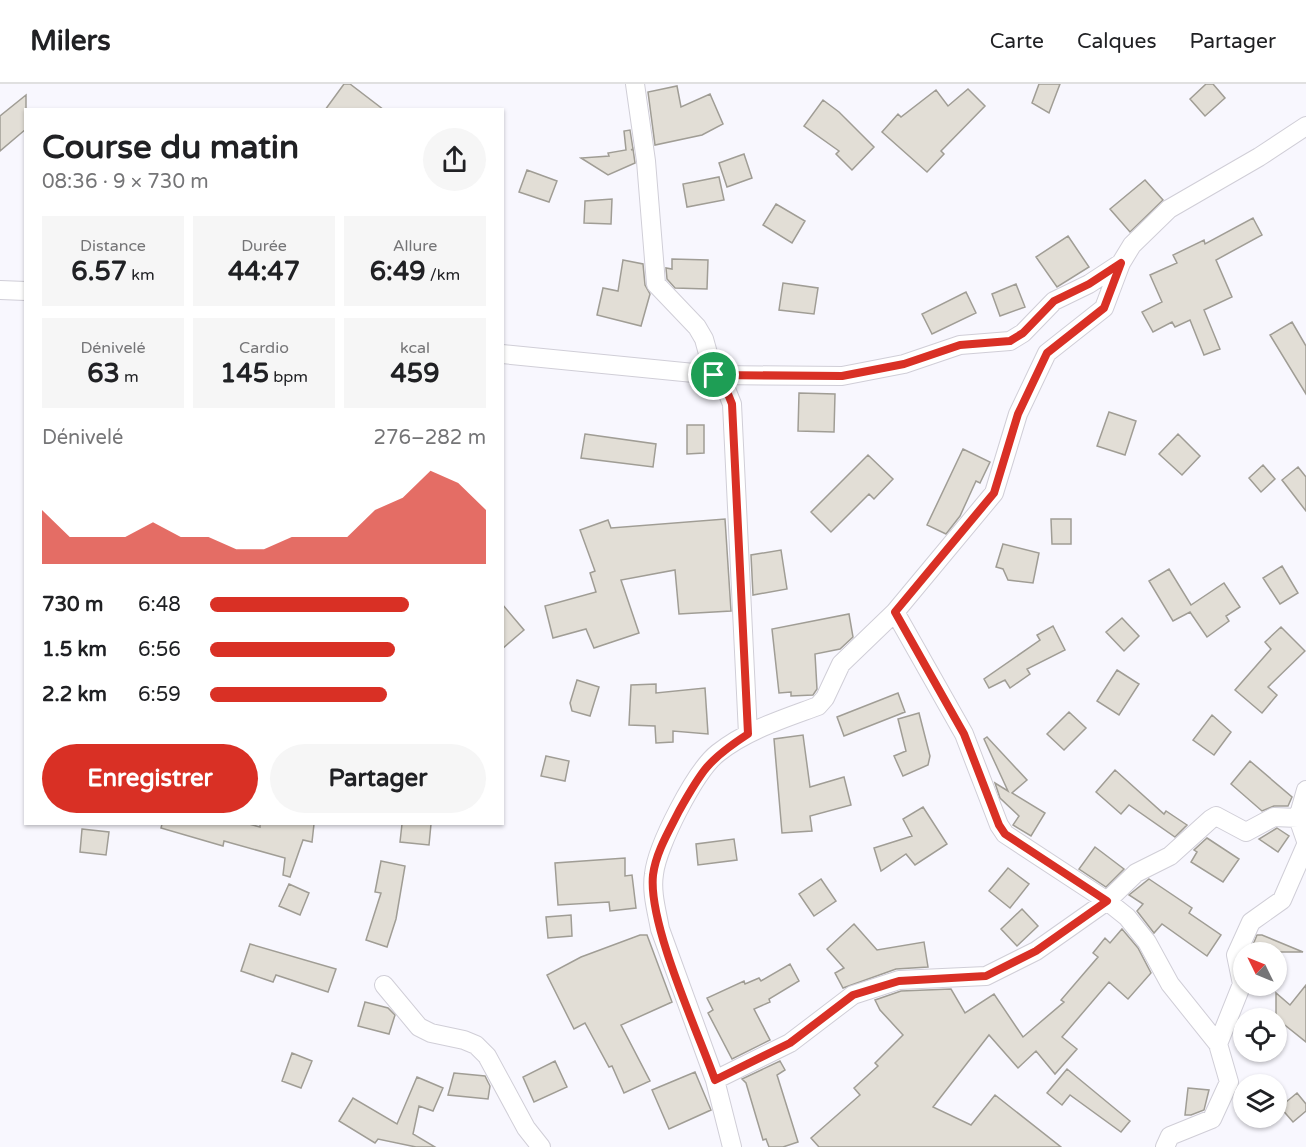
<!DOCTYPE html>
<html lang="fr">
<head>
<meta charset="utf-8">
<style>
	:root { --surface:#fff; --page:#f6f6f6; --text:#202124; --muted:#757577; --line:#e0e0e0; --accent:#d93025 }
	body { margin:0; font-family:"Varela Round",sans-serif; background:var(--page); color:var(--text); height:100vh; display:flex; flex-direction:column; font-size:22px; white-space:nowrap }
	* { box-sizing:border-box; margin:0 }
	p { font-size:20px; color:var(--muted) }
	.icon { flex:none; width:33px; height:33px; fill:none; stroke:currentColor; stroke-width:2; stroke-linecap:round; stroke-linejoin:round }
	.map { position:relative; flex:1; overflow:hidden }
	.panel { position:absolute; left:24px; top:24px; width:480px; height:717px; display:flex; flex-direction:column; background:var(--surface); border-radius:0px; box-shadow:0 2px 4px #0004 }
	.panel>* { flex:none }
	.needle { width:39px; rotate:313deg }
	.fabs { position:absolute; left:1233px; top:858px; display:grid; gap:12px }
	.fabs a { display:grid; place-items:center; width:54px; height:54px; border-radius:50%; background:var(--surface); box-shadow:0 2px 4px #0004; font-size:30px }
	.pin { position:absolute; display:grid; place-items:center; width:51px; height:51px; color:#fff; margin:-26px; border:3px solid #fff; border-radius:50%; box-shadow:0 2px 6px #0007 }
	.round { display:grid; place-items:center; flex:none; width:63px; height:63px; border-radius:32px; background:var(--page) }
	.overview { display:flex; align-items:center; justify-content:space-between; height:102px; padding:0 18px }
	h1 { font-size:33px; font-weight:800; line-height:45px }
	.metrics { display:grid; grid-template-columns:repeat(3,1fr); gap:9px; height:102px; padding:6px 18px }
	.metrics div { display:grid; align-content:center; border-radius:0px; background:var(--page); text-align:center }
	.metrics b { font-size:26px; font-weight:800 }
	.metrics small { font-size:16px; font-weight:400 }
	.metrics p { font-size:16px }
	.chart { height:168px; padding:12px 18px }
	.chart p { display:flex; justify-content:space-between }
	.chart svg { width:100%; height:108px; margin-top:6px; fill:var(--accent); opacity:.7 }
	.primary-button { display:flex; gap:12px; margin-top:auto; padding:12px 18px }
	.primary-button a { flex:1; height:69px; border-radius:36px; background:var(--accent); color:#fff; font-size:24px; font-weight:800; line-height:69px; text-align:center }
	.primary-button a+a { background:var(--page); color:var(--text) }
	ul { padding:0 18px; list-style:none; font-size:20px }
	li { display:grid; grid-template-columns:96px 72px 1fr; align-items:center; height:45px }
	li i { height:15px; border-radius:8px; background:var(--accent) }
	header { display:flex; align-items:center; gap:36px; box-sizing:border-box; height:84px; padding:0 30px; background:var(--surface); border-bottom:2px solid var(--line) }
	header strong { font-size:28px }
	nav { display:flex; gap:33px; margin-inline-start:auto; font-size:21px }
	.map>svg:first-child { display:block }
	.building { fill:#e2ded6; stroke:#a09d95; stroke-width:1.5 }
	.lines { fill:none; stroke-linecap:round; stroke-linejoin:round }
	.street-casing { stroke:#d0ced7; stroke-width:20 }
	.street { stroke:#fff; stroke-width:18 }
	.route-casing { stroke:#fff; stroke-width:12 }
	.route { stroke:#d93025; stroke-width:8 }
</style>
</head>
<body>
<header>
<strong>Milers</strong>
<nav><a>Carte</a><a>Calques</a><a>Partager</a></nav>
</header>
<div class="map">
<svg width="1306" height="1063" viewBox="0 0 1306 1063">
	<rect width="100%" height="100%" fill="#f8f7fe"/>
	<!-- building -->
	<path class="building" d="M344 0H350L384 26H325Z
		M1039 0H1060L1049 29 1032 19Z
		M1206 0H1213L1225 14 1205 32 1190 15Z
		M677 2 681 23 710 10 723 40 702 51 655 61 648 8Z
		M968 5 985 22 941 67 944 70 927 88 882 48 898 30 901 33 936 6 948 22Z
		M26 11V45L0 67V32Z
		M823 16 839 28 874 63 852 86 836 70 839 67 804 42Z
		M630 46 633 65 631 66 633 65 635 79 608 91 581 74 609 72 608 69 626 66 624 47Z
		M744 70 752 94 727 103 719 79Z
		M527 86 557 97 549 118 519 108Z
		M719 93 724 116 687 123 683 100Z
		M1145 96 1163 116 1130 148 1110 125Z
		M612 115 611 140 584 139 585 117Z
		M776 120 805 137 792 159 763 141Z
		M1253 134 1262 151 1216 176 1232 213 1204 226 1220 265 1204 271 1190 236 1175 243 1172 238 1153 248 1142 228 1162 218 1150 191 1177 179 1173 171 1204 156 1205 160Z
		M1068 152 1089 183 1057 203 1036 173Z
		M672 175 708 176 707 205 675 204 667 195 666 184 672 185Z
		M623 176 643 180 645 201 650 210 641 242 597 231 603 204 618 207Z
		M783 199 818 204 814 230 779 226Z
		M1016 200 1025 223 1000 232 992 210Z
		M966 208 976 229 932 250 922 230Z
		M1292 238 1306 262V310L1270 251Z
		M799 309 835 310 834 348 798 347Z
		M1109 328 1136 337 1125 371 1097 362Z
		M687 341H704V369L687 370Z
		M585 350 656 360 653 383 581 374Z
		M1178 350 1200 372 1182 391 1159 370Z
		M963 365 990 378 980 399 976 397 960 432 946 450 927 441Z
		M868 371 893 395 874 415 869 410 831 448 811 428Z
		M1263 381 1275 395 1261 408 1249 394Z
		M1298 383 1306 393V427L1282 396Z
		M725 435 731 527 679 530 675 486 621 496 639 549 594 564 586 545 553 554 545 522 596 508 590 489 595 487 580 446 608 436 611 444Z
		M1051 435H1071V460H1052Z
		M1003 460 1039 469 1033 499 1008 496 1003 485 996 483Z
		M781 466 787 505 753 511 751 471Z
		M1282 482 1298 509 1280 520 1263 494Z
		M1169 485 1191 521 1224 499 1240 523 1226 532 1229 537 1207 553 1190 528 1173 537 1149 497Z
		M502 520 524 546 502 565Z
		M849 530 853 553 840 565 815 570 817 605 813 611 791 612V608L779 609 772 545Z
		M1122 534 1139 552 1124 567 1106 548Z
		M1053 542 1065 566 1027 585 1030 590 1010 604 1005 596 989 604 984 595 1040 556 1037 551Z
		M1281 543 1305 567 1268 603 1277 611 1262 629 1235 606 1271 565 1265 558Z
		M1117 586 1139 600 1119 631 1097 617Z
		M577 596 599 603 590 632 572 627 570 619Z
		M656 600V609L705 604 708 650 673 647V658L656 659 655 642 629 641 631 601Z
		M898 609 905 628 844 652 837 633Z
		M1069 628 1086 644 1064 666 1047 650Z
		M919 629 930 672 928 681 903 692 894 672 906 667 898 635Z
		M1212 631 1231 648 1214 671 1193 656Z
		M803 651 810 703 844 693 851 721 810 732 812 747 782 749 774 655Z
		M987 653 1027 696 1012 709 1045 729 1031 752 1013 741 1019 732 1000 714 995 699 1008 707 984 655Z
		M546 672 569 677 565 697 541 692Z
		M1250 677 1292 713 1288 722H1274L1262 727 1231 700Z
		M1115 686 1164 730 1166 727 1187 741 1175 753 1129 721 1121 730 1096 708Z
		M923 723 947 760 915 781 906 770 881 787 874 764 912 752 903 735Z
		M162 740H249L260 743V740H314L312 758 303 756 290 793 283 791 285 774 224 757 223 762 161 744Z
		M402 740H431L429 761 400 758Z
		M1277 744 1289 752 1278 768 1259 755Z
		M82 745 109 748 106 771 80 768Z
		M1207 754 1239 775 1223 798 1191 778 1197 768 1194 766Z
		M734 755 737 776 698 781 696 760Z
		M1095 763 1124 785 1106 803 1079 785Z
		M625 774V792L632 791 636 824 610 827 609 818 558 821 555 779Z
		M381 777 405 782 396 835 387 863 366 856 381 809 375 808Z
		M1008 784 1029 800 1010 824 989 807Z
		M821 795 836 817 814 832 799 810Z
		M1149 795 1192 824 1189 829 1221 851 1207 872 1162 840 1154 849 1137 827 1143 820 1129 811Z
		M289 800 309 809 300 831 279 822Z
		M1022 825 1038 842 1017 862 1001 845Z
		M571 831 572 852 548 854 546 833Z
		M854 840 877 866 924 858 928 883 896 885 843 904 835 889 844 884 827 865Z
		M1122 845 1138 864 1151 889 1128 915 1109 898 1062 953 1077 965 1055 990 1036 967 1018 984 989 951 933 1023 971 1041 995 1011 1061 1063H819L811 1054 860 1011 854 1004 878 982 875 979 903 951 880 926 875 916 901 907 951 905 965 929 994 910 1023 953 1064 918 1061 916 1098 873 1093 869 1105 854 1110 859Z
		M640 851H647L672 918 621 941 650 997 624 1009 612 982 609 983 585 939 574 945 547 891 581 873Z
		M1257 851H1262L1303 868H1250Z
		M250 860 336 885 328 908 276 891 273 898 241 887Z
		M790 880 799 897 769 915 770 918 754 925 770 956 732 975 708 929 713 926 707 914 744 897 745 900 759 894 761 897Z
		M1306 901V958L1276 934V909L1290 921Z
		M365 918 388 924 395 931 389 950 358 942Z
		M292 969 312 977 301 1004 282 997Z
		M555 977 567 1003 534 1018 523 993Z
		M780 977 785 986 777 991 798 1058 783 1063H769L766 1055 763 1056 746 999 742 995Z
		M1067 985 1130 1037 1121 1048 1070 1011 1062 1021 1047 1009Z
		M695 988 711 1026 669 1045 652 1006Z
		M454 989 485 992 490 1002 488 1015 448 1011Z
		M417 993 443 1004 433 1027 419 1022 413 1050 435 1063H416L378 1055 375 1059 339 1037 353 1014 397 1040Z
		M1188 1004 1209 1006 1204 1026 1191 1031H1185Z
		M1297 1009 1306 1020V1027L1293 1038 1280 1023Z"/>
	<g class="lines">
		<!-- street casing -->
		<g class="street-casing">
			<path id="street" d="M635 0 646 77 656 200 697 243 704 255 714 291 842 292 904 280 960 261 1010 257 1023 249 1054 217 1089 200 1121 179
				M0 206 26 207
				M502 270 714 291 726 305 732 320 748 650
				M895 528 964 650 999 741 1005 750 1107 817 1127 833 1147 858 1170 900 1218 960
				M1306 706 1298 734 1306 757
				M384 901 419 943 431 949 464 956 476 961 487 972 526 1044 541 1063
				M715 996 790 959 853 911 899 896 986 892 1036 867 1107 817 1136 789 1170 772 1211 735 1216 732 1246 748 1274 733 1298 734
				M732 1063 715 996 660 845C657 828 651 808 654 790 657 762 695 687 718 669 747 646 783 635 818 622L825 614 841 580 895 528 994 409 1018 330 1047 269 1104 224 1121 179 1132 161 1169 125 1259 73 1306 42
				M1165 1063 1170 1052 1212 1035 1229 998 1218 960 1242 900 1236 871 1251 838 1282 816 1306 761"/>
		</g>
		<!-- street -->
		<use href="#street" class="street"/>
	</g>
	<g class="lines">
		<!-- route casing -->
		<g class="route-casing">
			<path id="route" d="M1121 179 1104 224 1047 269 1018 330 994 409 895 528 964 650 999 741 1005 750 1107 817 1036 867 986 892 899 897 853 911 790 959 715 996C697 946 648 840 653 791 656 768 669 747 679 727 702 686 708 676 748 650L732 320 726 305 714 291 842 292 904 280 960 261 1010 257 1023 249 1054 217 1089 200Z"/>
		</g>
		<!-- route -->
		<use href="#route" class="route"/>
	</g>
</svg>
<div class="fabs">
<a><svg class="needle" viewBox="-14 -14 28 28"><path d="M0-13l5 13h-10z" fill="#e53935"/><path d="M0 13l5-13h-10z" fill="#757577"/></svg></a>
<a><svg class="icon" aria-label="locate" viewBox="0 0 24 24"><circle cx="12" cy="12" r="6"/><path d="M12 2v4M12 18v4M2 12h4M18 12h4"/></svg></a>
<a><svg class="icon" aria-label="layers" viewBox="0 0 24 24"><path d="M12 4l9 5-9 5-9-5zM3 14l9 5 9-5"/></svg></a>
</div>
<div class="pin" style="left:714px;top:291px;background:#1e9e55"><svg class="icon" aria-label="arrive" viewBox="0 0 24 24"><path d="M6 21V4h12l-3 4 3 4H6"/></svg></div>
<section class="panel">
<div class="overview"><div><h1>Course du matin</h1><p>08:36 · 9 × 730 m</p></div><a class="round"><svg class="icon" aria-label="share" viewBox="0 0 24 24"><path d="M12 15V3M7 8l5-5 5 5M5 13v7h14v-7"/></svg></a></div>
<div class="metrics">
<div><p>Distance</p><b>6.57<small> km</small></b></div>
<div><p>Durée</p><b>44:47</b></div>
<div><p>Allure</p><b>6:49<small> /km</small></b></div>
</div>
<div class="metrics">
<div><p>Dénivelé</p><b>63<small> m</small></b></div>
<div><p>Cardio</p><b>145<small> bpm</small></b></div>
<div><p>kcal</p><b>459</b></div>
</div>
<div class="chart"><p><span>Dénivelé</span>276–282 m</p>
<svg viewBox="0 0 160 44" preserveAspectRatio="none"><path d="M0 44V22L10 33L20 33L30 33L40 27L50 33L60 33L70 38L80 38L90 33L100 33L110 33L120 22L130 17L140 6L150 11L160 22V44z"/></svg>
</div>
<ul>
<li><b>730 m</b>6:48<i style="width:72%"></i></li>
<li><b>1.5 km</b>6:56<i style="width:67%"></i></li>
<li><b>2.2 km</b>6:59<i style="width:64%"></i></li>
</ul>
<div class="primary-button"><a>Enregistrer</a><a>Partager</a></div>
</section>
</div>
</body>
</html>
